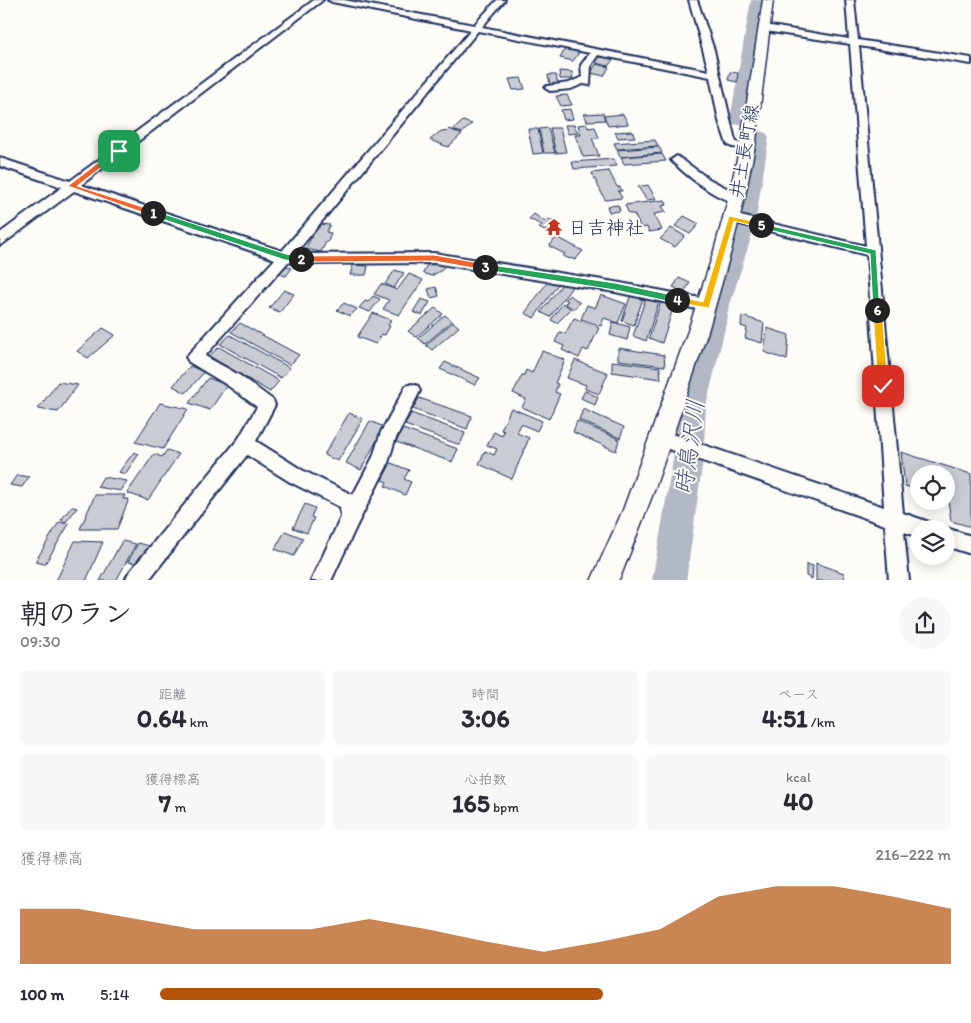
<!DOCTYPE html>
<html lang="ja">
<head>
<meta charset="utf-8">
<style>
	:root { --surface:#fff; --page:#f7f7f7; --text:#2b2b33; --muted:#7c7c81; --accent:#b45309 }
	body { margin:0; font-family:Itim,"Klee One",sans-serif; background:var(--page); color:var(--text); height:100vh; display:flex; flex-direction:column; font-size:19px; white-space:nowrap }
	* { box-sizing:border-box; margin:0 }
	p { font-size:16px; color:var(--muted) }
	.icon { flex:none; width:28px; height:28px; fill:none; stroke:currentColor; stroke-width:2; stroke-linecap:round; stroke-linejoin:round }
	.map { position:relative; height:580px; overflow:hidden }
	.drawer { display:flex; flex-direction:column; background:var(--surface); flex:1 }
	.drawer>* { flex:none }
	.buttons { position:absolute; left:910px; top:465px; display:grid; gap:10px }
	.buttons a { display:grid; place-items:center; width:45px; height:45px; border-radius:50%; background:var(--surface); box-shadow:0 2px 12px #0003; font-size:25px }
	.pin { position:absolute; display:grid; place-items:center; width:42px; height:42px; color:#fff; margin:-21px; border-radius:10px; box-shadow:0 2px 8px #0006 }
	.km { position:absolute; width:25px; height:25px; margin:-12px; border-radius:50%; background:#222; color:#fff; font-size:14px; line-height:25px; text-align:center }
	.round { display:grid; place-items:center; flex:none; width:52px; height:52px; border-radius:26px; background:var(--page) }
	.headline { display:flex; align-items:center; justify-content:space-between; height:85px; padding:0 20px }
	h1 { font-size:28px; font-weight:700; line-height:38px }
	.stats { display:grid; grid-template-columns:repeat(3,1fr); gap:8px; height:85px; padding:5px 20px }
	.stats div { display:grid; align-content:center; border-radius:8px; background:var(--page); text-align:center }
	.stats b { font-size:25px; font-weight:700 }
	.stats small { font-size:14px; font-weight:400 }
	.stats p { font-size:14px }
	.chart { height:140px; padding:10px 20px }
	.chart p { display:flex; justify-content:space-between }
	.chart svg { width:100%; height:90px; margin-top:5px; fill:var(--accent); opacity:.7 }
	ul { padding:0 20px; list-style:none; font-size:16px }
	li { display:grid; grid-template-columns:80px 60px 1fr; align-items:center; height:38px }
	li i { height:12px; border-radius:6px; background:var(--accent) }
	.map>svg:first-child { display:block }
	.lines { fill:none; stroke-linecap:round; stroke-linejoin:round }
	.river { fill:#b3b8c5; fill-rule:evenodd }
	.building { fill:#c9ccd3; stroke:#1b2f5e }
	.minor-casing { stroke:#1b2f5e; stroke-width:4 }
	.major-casing { stroke:#1b2f5e; stroke-width:3 }
	.minor { fill:#fdfcf7; fill-rule:evenodd }
	.major { fill:#fdfcf7; fill-rule:evenodd }
	.split-1 { fill:#f0652b; stroke:#fff }
	.split-2 { fill:#22a559; stroke:#fff }
	.split-3 { fill:#f0652b; stroke:#fff }
	.split-4 { fill:#22a559; stroke:#fff }
	.split-5 { fill:#f5b400; stroke:#fff }
	.split-6 { fill:#22a559; stroke:#fff }
	.split-7 { fill:#f5b400; stroke:#fff }
	.labels { text-anchor:middle; dominant-baseline:central; stroke-width:4; stroke-linejoin:round; paint-order:stroke }
	.street-label { font-size:19px; fill:#1b2f5e; stroke:#fdfcf7 }
	.poi-label { font-size:19px; fill:#1b2f5e; stroke:#fdfcf7; text-anchor:start }
	.near-water-label { font-size:24px; font-style:italic; fill:#49587d; stroke:#fdfcf7 }
</style>
</head>
<body>
<div class="map">
<svg width="971" height="581" viewBox="0 0 971 581">
	<rect width="100%" height="100%" fill="#fdfcf7"/>
	<filter id="ink" filterUnits="userSpaceOnUse"><feTurbulence type="fractalNoise" baseFrequency=".02" numOctaves="2"/><feDisplacementMap in="SourceGraphic" scale="10" xChannelSelector="R" yChannelSelector="G"/><feConvolveMatrix kernelMatrix="1 2 1 2 8 2 1 2 1" color-interpolation-filters="sRGB"/></filter>
	<g filter="url(#ink)">
		<g class="lines">
			<!-- river -->
			<path class="river" d="M751 0H765L748 120 745 124 739 125 733 124 730 120Z
				M760 131 766 133 769 137 756 218 753 222 755 225 727 314 728 316 706 406 703 460 686 581H652L673 460 678 406 706 308 736 221 734 218 751 137 754 133Z"/>
		</g>
		<!-- building -->
		<path class="building" d="M566 48 580 51 573 61 560 58Z
			M601 55 612 57 611 59H614L608 66 596 63Z
			M596 64 609 67 604 76 591 73Z
			M559 71 572 72 573 79H560Z
			M730 72 738 73 737 82 728 80Z
			M548 75H556L558 85H550Z
			M521 78 525 89 513 90 509 79Z
			M567 95 572 105 561 106 556 96Z
			M570 109 573 119 564 120 561 110Z
			M603 113 605 120 587 121 584 114Z
			M623 114 628 124 608 126 604 116Z
			M463 121 472 124 462 133 453 130Z
			M587 124 588 128 595 127 599 138H592L599 156 583 157 575 135H581L578 125Z
			M565 125H574L578 133 568 134Z
			M548 128 555 153H544L539 129Z
			M550 128H560L566 152 556 153Z
			M449 129 462 134 448 147 430 140 441 131 446 132Z
			M528 129H538L543 153 533 154Z
			M632 131 635 137 618 138 615 132Z
			M655 140 658 146 617 149 614 143Z
			M659 147 662 153 620 157 617 150Z
			M662 154 666 161 624 164 621 157Z
			M614 159 617 166 574 169 572 162Z
			M609 171 617 187H620L622 191H618L622 198 605 200 592 173Z
			M648 185 656 199 647 200 638 187Z
			M665 200 667 205 662 206 666 212 654 214 662 230 649 232 647 227 641 228 634 214H629L625 205Z
			M618 205 620 211 609 212 607 206Z
			M534 214 545 222 548 219 560 225 558 227 560 228 551 234 539 228 542 225 529 219Z
			M684 216 699 224 690 234 675 226Z
			M319 224 330 225 326 232 331 233 328 242H326L321 252 305 249Z
			M671 228 685 236 675 247 660 239Z
			M557 237 583 251 575 260 571 258 570 259 563 256 565 254 549 246Z
			M429 261 445 264 442 270 431 276 423 273Z
			M353 265 368 266 366 275H350Z
			M286 266 292 268 286 276 279 274Z
			M395 270 404 273 394 288 385 284Z
			M409 274 423 280 399 315 383 309 389 300 374 294 381 284 397 290Z
			M679 278 690 283 684 292 673 287Z
			M549 280 558 284 534 318 525 313Z
			M563 283 572 287 550 317 541 312Z
			M436 287 439 296 431 298 428 289Z
			M284 290 294 294 280 312 269 308Z
			M631 294 643 298 634 325 622 321Z
			M570 295 580 303 573 309 565 303 568 301 565 299Z
			M601 295 626 304 618 323 604 318 601 326 581 319 587 305 595 308Z
			M373 296 380 299 370 312 359 308 365 301 368 302Z
			M646 297 659 301 646 341 633 336Z
			M421 299 430 302 422 315 413 312Z
			M661 301 674 305 662 343 649 338Z
			M344 303 357 309 350 316 337 310Z
			M563 303 571 309 557 323 551 320Z
			M435 308 443 314 416 337 408 331Z
			M373 313 391 320 388 325 390 326 385 335 382 334 376 344 357 337Z
			M445 315 452 321 425 344 418 338Z
			M742 316 764 323 762 343 745 338 747 328 741 326Z
			M574 318 599 328 588 351 583 349 579 358 562 350 564 346 555 342 560 332 565 334Z
			M453 322 459 327 432 350 426 345Z
			M613 322 630 327 627 340 610 335Z
			M240 323 299 355 290 365 231 332Z
			M103 328 115 335 88 358 77 351Z
			M767 328 789 335 787 360 764 352Z
			M230 335 290 368 281 378 220 344Z
			M219 347 279 381 270 392 209 356Z
			M618 348 664 355 665 366 618 360Z
			M542 351 565 360 555 383 558 384 555 392 560 394 549 419 522 407 526 399 513 393 522 375H524L526 370 532 373Z
			M575 360 608 373 599 394 585 389 586 385 567 378Z
			M612 361 660 367 661 379 612 372Z
			M445 362 480 378 475 385 440 369Z
			M190 366 204 372 186 393 173 386Z
			M208 378 227 385 210 410 189 403Z
			M58 382 78 385 58 412 38 409Z
			M585 391 598 397 595 405 581 398Z
			M419 398 472 416 467 429 413 409Z
			M160 403 188 409 163 449 135 442Z
			M511 408 542 421 537 431 521 424 517 433 529 438 512 479 479 464 485 451 494 455 497 449 487 445 494 432 502 436 504 431 501 430Z
			M583 409 624 427 620 438 579 420Z
			M349 413 363 419 338 461 324 455Z
			M411 413 465 433 460 445 405 425Z
			M370 421 384 427 361 470 346 463Z
			M577 421 619 439 616 451 573 432Z
			M403 429 458 449 452 462 396 442Z
			M167 450 179 454 148 500 127 493 154 454 162 457Z
			M134 452 139 454 125 474 119 472Z
			M901 452 971 474V527L951 521 948 500 946 499V474H919V490L905 486Z
			M391 463 409 470 404 479 411 482 405 495 385 486 387 482 382 480Z
			M17 475 29 477 22 487 10 485Z
			M103 477 127 481 121 491 97 487Z
			M95 495H125L123 499H129L117 529H80Z
			M305 504 315 508 311 517 314 518 307 533 293 528Z
			M72 506 77 508 66 522 61 520Z
			M59 522 69 524 45 564 35 562Z
			M285 531 303 538 294 556 275 549Z
			M75 541 103 542 86 581H56Z
			M122 541 136 544 116 581H100Z
			M138 543 150 546 141 564 128 562Z
			M816 563 844 573 845 581H816Z
			M806 564 813 566 812 579 806 576Z"/>
		<g class="lines">
			<!-- minor casing -->
			<g class="minor-casing">
				<path id="minor" d="M314 0H323L81 185 282 251 471 30 332 2 328 0H344L474 25 497 0H505L482 27 709 71 689 0H697L714 50 734 136 736 142 751 145 752 147 751 149 732 147 727 144 719 121 710 77 598 55 591 65 590 85 583 84 571 89 550 91 545 88 547 86 569 83 582 77 581 65 590 53 478 31 295 254 434 253 615 282 706 299 711 301 713 305 711 309 706 311 615 292 434 263 298 264 288 262 205 356 239 375 273 400 275 405 256 441 302 470 353 495 373 457 381 432 406 386 412 384 418 386 420 391 395 440 387 466 357 525 331 581H311L341 517 340 507 290 482 247 455 148 581H125L128 574 239 438 257 407 227 385 189 362 186 357 275 259 74 191 4 243 0 245V233L62 187 0 166V158L70 181Z
					M846 0H854L858 40 971 58V64L859 46 903 513 929 522 931 529H919V537L904 532 909 581H889L885 525 660 446 654 444 652 438 654 432 660 430 884 507 867 255 732 222 726 218 732 214 866 246 850 44 765 31 761 28 765 25 849 39Z
					M677 156 709 179 740 195 742 198 740 201C723 206 685 174 673 162L671 160Z
					M946 528 971 536V554L946 546V529H943Z"/>
			</g>
			<!-- major casing -->
			<g class="major-casing">
				<path id="major" d="M763 0H773L756 141 745 196 731 251 708 331 654 491 622 573 618 581H591L623 510 688 331 714 251 729 196 741 141Z"/>
			</g>
			<!-- minor -->
			<use href="#minor" class="minor"/>
			<!-- major -->
			<use href="#major" class="major"/>
		</g>
	</g>
	<!-- split-1 -->
	<path class="split-1" d="M116 149 122 151 77 186 155 211V215H150L68 186Z"/>
	<!-- split-2 -->
	<path class="split-2" d="M150 211H155L286 254 301 256 305 259 301 262 285 260 150 215Z"/>
	<!-- split-3 -->
	<path class="split-3" d="M434 255 485 264 489 267 485 270 434 261 301 262 297 259 301 256Z"/>
	<!-- split-4 -->
	<path class="split-4" d="M485 264 615 283 677 296 681 300 677 303 615 290 485 270 481 267Z"/>
	<!-- split-5 -->
	<path class="split-5" d="M729 216 761 223 765 225 761 228 734 221 709 308 674 302V297L677 296 703 302Z"/>
	<!-- split-6 -->
	<path class="split-6" d="M759 223 876 250 880 313 877 314 873 310 870 254 761 228 758 225Z"/>
	<!-- split-7 -->
	<path class="split-7" d="M877 307 882 310 888 386 883 390 878 386 873 310Z"/>
	<!-- icons -->
	<defs>
		<g id="temple-bare" transform="scale(1.35)"><path d="M0-6L5-2H3V0L6.5 2.5H4V6H1.5V3h-3V6H-4V2.5H-6.5L-3 0V-2H-5Z" fill="#c8321e" stroke="#fdfcf7" stroke-width="2.5" paint-order="stroke"/></g>
	</defs>
	<g fill-rule="evenodd">
		<use href="#temple-bare" x="554" y="227"/>
	</g>
	<g class="labels">
		<!-- street labels -->
		<g class="street-label">
			<text transform="translate(744 151) rotate(-80)">井土長町線</text>
		</g>
		<!-- poi labels -->
		<g class="poi-label">
			<text x="568" y="227">日吉神社</text>
		</g>
		<!-- near-water labels -->
		<g class="near-water-label">
			<text transform="translate(689 447) rotate(-82)">時鳥沢川</text>
		</g>
	</g>
</svg>
<div class="buttons">
<a><svg class="icon" aria-label="locate" viewBox="0 0 24 24"><circle cx="12" cy="12" r="6"/><path d="M12 2v4M12 18v4M2 12h4M18 12h4"/></svg></a>
<a><svg class="icon" aria-label="layers" viewBox="0 0 24 24"><path d="M12 4l9 5-9 5-9-5zM3 14l9 5 9-5"/></svg></a>
</div>
<div class="pin" style="left:119px;top:151px;background:#1e9e55"><svg class="icon" aria-label="arrive" viewBox="0 0 24 24"><path d="M6 21V4h12l-3 4 3 4H6"/></svg></div>
<div class="pin" style="left:883px;top:386px;background:#d93025"><svg class="icon" aria-label="check" viewBox="0 0 24 24"><path d="M5 12l5 5 9-10"/></svg></div>
<b class="km" style="left:153px;top:213px">1</b>
<b class="km" style="left:301px;top:259px">2</b>
<b class="km" style="left:485px;top:267px">3</b>
<b class="km" style="left:677px;top:300px">4</b>
<b class="km" style="left:761px;top:225px">5</b>
<b class="km" style="left:877px;top:310px">6</b>
</div>
<section class="drawer">
<div class="headline"><div><h1>朝のラン</h1><p>09:30</p></div><a class="round"><svg class="icon" aria-label="share" viewBox="0 0 24 24"><path d="M12 15V3M7 8l5-5 5 5M5 13v7h14v-7"/></svg></a></div>
<div class="stats">
<div><p>距離</p><b>0.64<small> km</small></b></div>
<div><p>時間</p><b>3:06</b></div>
<div><p>ペース</p><b>4:51<small> /km</small></b></div>
</div>
<div class="stats">
<div><p>獲得標高</p><b>7<small> m</small></b></div>
<div><p>心拍数</p><b>165<small> bpm</small></b></div>
<div><p>kcal</p><b>40</b></div>
</div>
<div class="chart"><p><span>獲得標高</span>216–222 m</p>
<svg viewBox="0 0 160 44" preserveAspectRatio="none"><path d="M0 44V17L10 17L20 22L30 27L40 27L50 27L60 22L70 27L80 33L90 38L100 33L110 27L120 11L130 6L140 6L150 11L160 17V44z"/></svg>
</div>
<ul>
<li><b>100 m</b>5:14<i style="width:56%"></i></li>
</ul>
</section>
</body>
</html>
